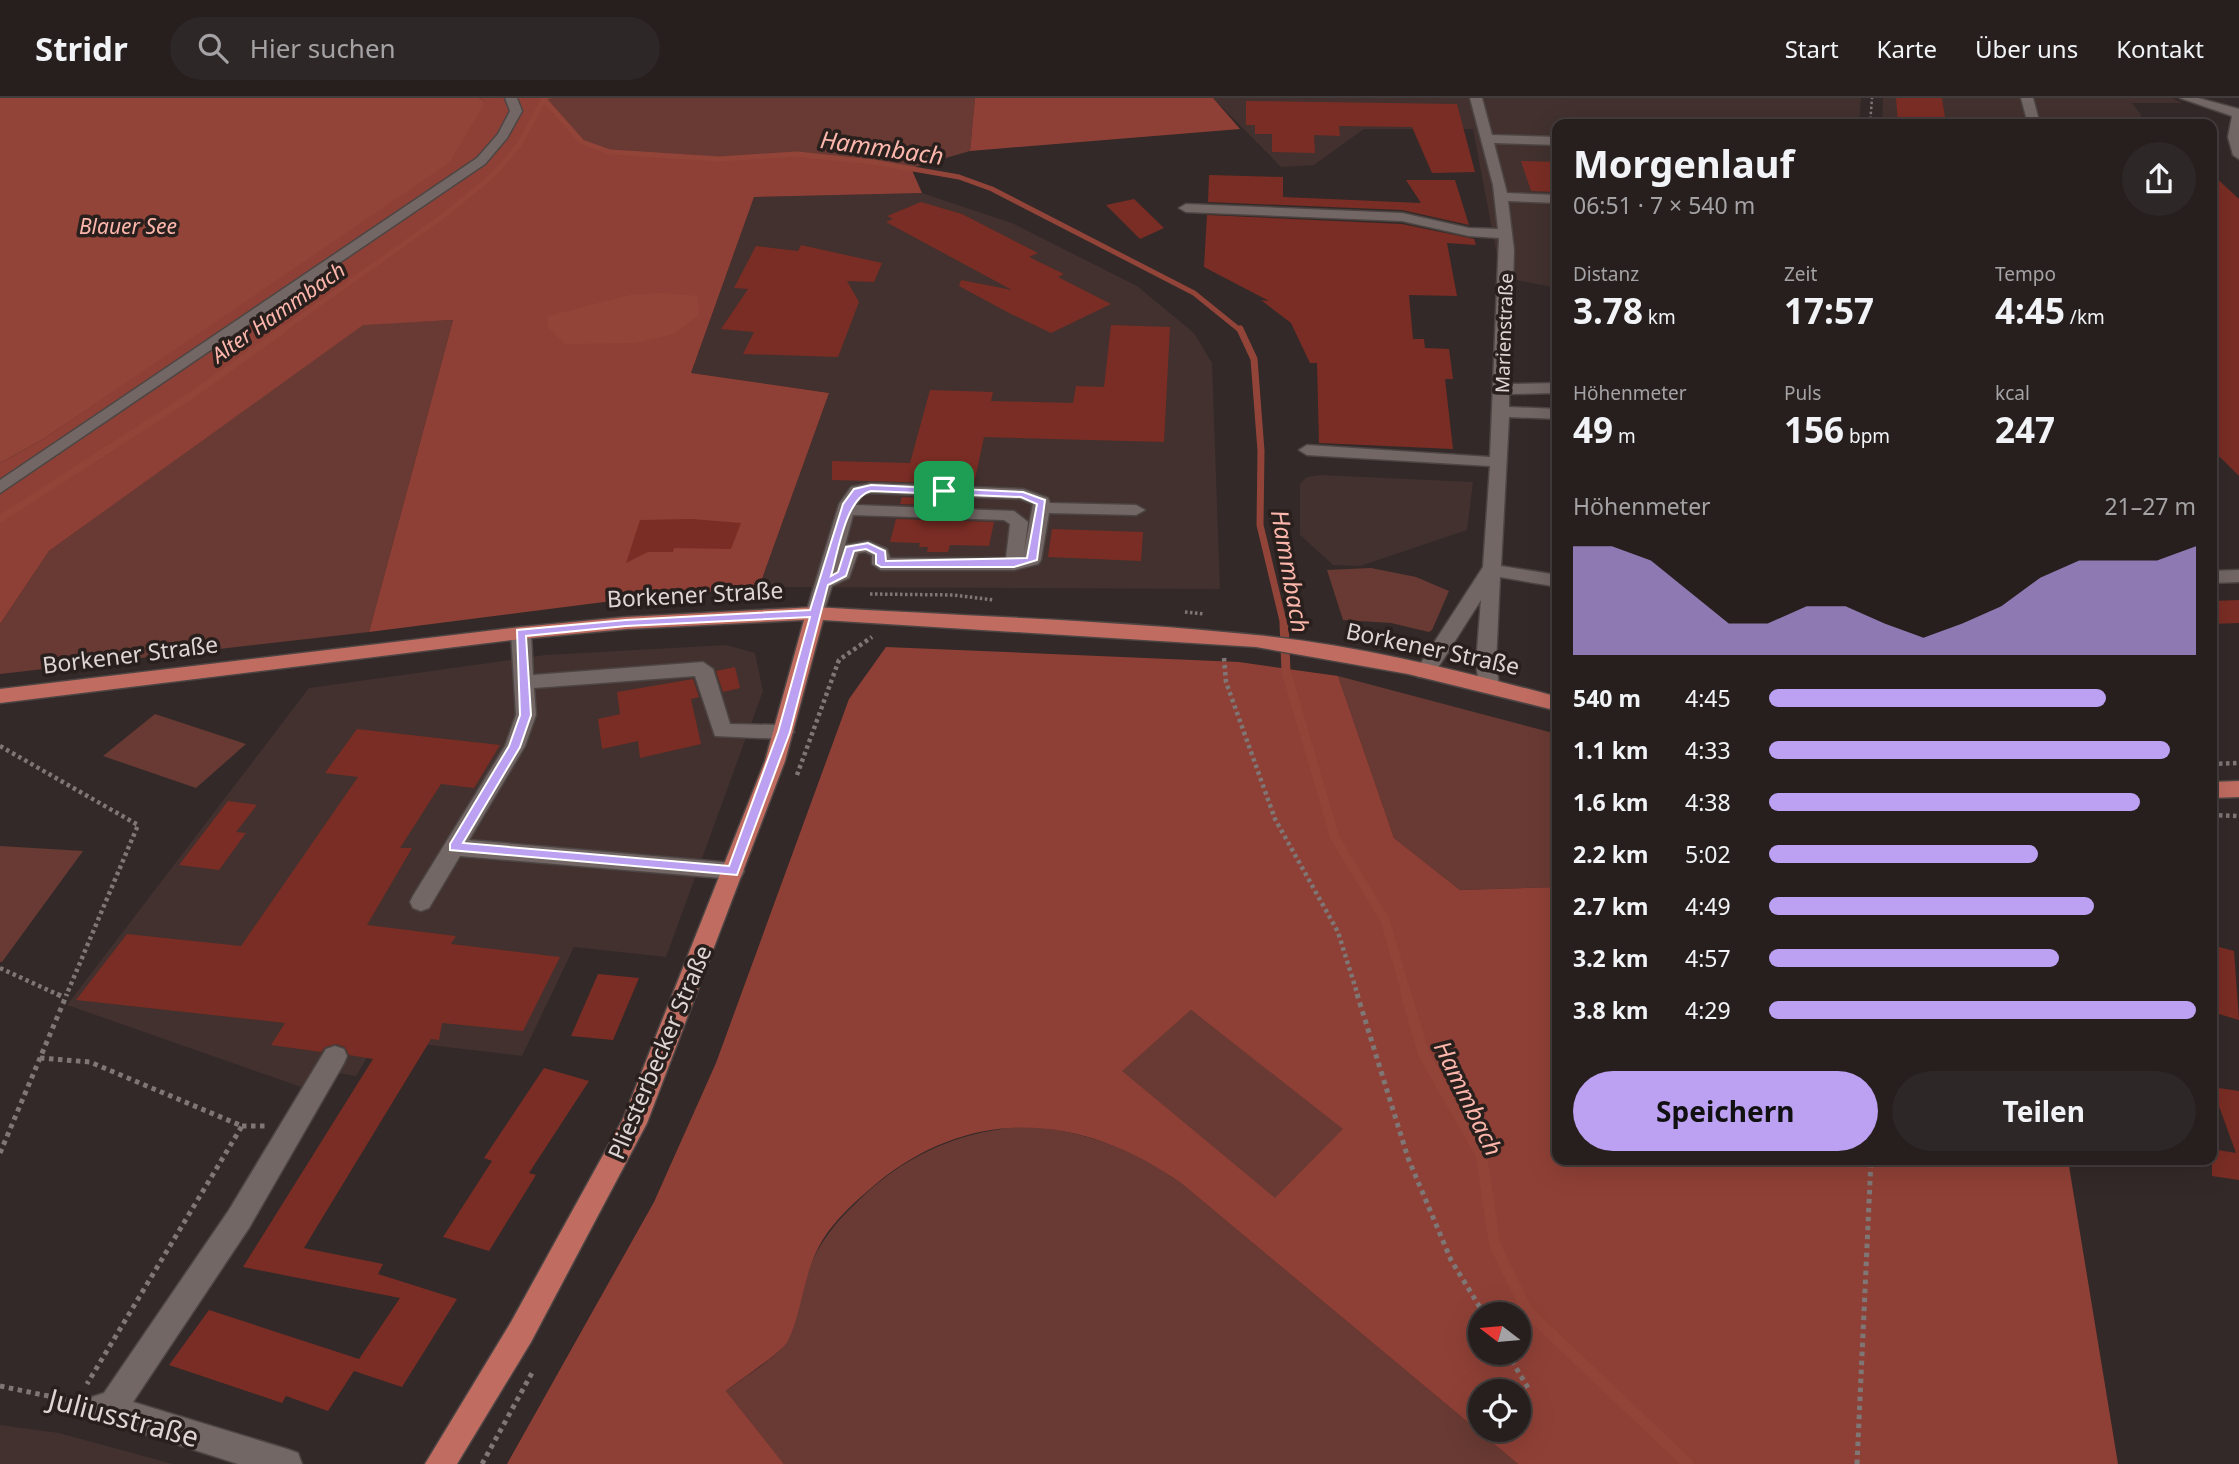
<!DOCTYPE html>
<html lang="de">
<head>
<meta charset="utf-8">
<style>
	:root { --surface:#261f1e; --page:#2e2727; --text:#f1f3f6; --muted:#a4a2a4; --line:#423d3c; --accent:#bca0f2 }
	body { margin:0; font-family:"Noto Sans",sans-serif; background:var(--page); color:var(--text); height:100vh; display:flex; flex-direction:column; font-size:26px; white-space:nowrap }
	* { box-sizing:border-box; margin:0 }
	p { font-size:23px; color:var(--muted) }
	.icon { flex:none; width:38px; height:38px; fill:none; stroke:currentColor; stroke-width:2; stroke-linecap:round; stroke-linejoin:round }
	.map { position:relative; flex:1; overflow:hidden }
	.side { position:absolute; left:1552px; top:21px; width:665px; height:1046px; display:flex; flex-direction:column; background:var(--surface); border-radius:14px; box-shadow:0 7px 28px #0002,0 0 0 2px var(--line) }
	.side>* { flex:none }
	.needle { width:46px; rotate:286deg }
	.controls { position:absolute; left:1468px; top:1204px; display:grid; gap:14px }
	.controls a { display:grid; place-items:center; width:63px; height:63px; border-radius:50%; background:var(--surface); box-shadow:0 7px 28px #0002,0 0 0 2px var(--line); font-size:35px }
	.pin { position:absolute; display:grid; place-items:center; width:60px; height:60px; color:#fff; margin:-30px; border-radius:14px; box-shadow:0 4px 10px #0006 }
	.round { display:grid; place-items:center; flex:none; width:74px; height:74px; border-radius:37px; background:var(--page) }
	.headline { display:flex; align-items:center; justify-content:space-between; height:119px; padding:0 21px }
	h1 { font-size:38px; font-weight:700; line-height:52px }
	.stats { display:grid; grid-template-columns:repeat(3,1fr); gap:10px; height:119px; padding:7px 21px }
	.stats div { display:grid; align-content:center }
	.stats b { font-size:35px; font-weight:700 }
	.stats small { font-size:19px; font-weight:400 }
	.stats p { font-size:19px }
	.chart { height:196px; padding:14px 21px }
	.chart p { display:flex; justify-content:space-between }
	.chart svg { width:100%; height:126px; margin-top:7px; fill:var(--accent); opacity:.7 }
	.cta { display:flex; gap:14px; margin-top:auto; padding:14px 21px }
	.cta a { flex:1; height:80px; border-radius:42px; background:var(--accent); color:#111; font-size:28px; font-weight:700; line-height:80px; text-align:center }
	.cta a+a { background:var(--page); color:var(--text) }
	ul { padding:0 21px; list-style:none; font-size:23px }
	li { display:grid; grid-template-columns:112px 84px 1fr; align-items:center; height:52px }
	li i { height:18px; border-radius:9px; background:var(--accent) }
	header { display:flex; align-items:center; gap:42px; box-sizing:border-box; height:98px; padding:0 35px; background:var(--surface); border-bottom:2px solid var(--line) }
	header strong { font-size:33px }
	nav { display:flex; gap:38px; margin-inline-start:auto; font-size:24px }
	.search { width:490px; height:63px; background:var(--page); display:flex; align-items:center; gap:18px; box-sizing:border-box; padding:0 24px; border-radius:38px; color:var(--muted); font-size:26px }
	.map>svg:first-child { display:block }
	.built { fill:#42312e }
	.green { fill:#693a33 }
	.forest { fill:#8f4036; fill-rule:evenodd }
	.water { fill:#934439 }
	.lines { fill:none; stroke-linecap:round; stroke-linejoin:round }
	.stream-far3 { stroke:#934439; stroke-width:5 }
	.stream-far2 { stroke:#934439; stroke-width:7 }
	.stream-far1 { stroke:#934439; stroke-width:9 }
	.stream { stroke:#934439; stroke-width:11 }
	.building { fill:#7a2d24 }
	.minor-casing { stroke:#4d4543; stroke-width:3 }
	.major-casing { stroke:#4d4543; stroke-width:3 }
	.path-far3 { stroke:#7f7776; stroke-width:2.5; stroke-dasharray:2.5 2.5; stroke-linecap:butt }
	.path-far2 { stroke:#7f7776; stroke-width:3.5; stroke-dasharray:2.5 2.5; stroke-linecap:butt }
	.path-far1 { stroke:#7f7776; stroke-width:4.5; stroke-dasharray:3.5 3.5; stroke-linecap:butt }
	.path { stroke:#7f7776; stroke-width:5; stroke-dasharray:4.5 4.5; stroke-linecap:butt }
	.minor { fill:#736765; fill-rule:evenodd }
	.major { fill:#c06c61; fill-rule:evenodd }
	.route { fill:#bca0f2; stroke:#fff; stroke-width:2; fill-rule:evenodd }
	.labels { text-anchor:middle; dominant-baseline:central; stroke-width:7; stroke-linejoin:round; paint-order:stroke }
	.far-street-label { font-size:19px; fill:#ddd6d5; stroke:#29201e }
	.far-water-label { font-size:21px; font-style:italic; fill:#fcb6ab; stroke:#29201e }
	.street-label { font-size:23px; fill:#ddd6d5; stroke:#29201e }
	.water-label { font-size:24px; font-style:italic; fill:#fcb6ab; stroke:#29201e }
	.near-street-label { font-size:28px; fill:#ddd6d5; stroke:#29201e }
</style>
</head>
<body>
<header>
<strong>Stridr</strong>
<div class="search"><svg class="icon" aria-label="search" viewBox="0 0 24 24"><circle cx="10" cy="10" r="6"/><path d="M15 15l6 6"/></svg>Hier suchen</div>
<nav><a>Start</a><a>Karte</a><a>Über uns</a><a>Kontakt</a></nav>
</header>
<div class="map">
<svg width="2239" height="1366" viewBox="0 0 2239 1366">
	<rect width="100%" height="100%" fill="#332928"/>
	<!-- built -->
	<path class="built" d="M1213 0H1861L1859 26H1558L1557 190 1501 179 1473 31H1364L1314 67 1281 69Z
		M1883 0H2172L2182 5H2132L2141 17V24L2155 26H1882Z
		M922 95 1012 125 1137 188 1194 235 1212 265 1220 491 759 489 829 295 691 275 754 99Z
		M1320 377 1473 384 1467 432 1360 468 1333 467 1300 437V386L1307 379Z
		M726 547 755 555 763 593 666 859 574 849 522 958 378 941 356 978 314 971 301 989 67 907 309 590 545 557Z
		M0 1327 59 1335 173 1366H0Z"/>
	<!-- green -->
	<path class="green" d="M554 0H975L970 53 911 70 797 56 719 61 610 54 582 44 544 1Z
		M453 222 369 534 0 576V526L49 453 363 226Z
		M1371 470 1416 479 1449 493 1432 532 1429 534 1391 525 1343 522 1327 472Z
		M1338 578 1557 636V789L1460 792 1394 740Z
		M155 616 246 646 196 690 103 658Z
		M0 748 83 753 2 864H0Z
		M1191 912 1344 1031 1275 1101 1121 973Z
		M1031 1028C1091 1036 1131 1050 1181 1085L1518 1366H784L726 1293C745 1278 769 1265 785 1247 794 1238 802 1187 809 1171 819 1145 835 1125 855 1106 905 1056 960 1032 1031 1028Z"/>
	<!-- forest -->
	<path class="forest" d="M479 0H554L544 2 582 44 610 54 719 61 797 56 911 70 922 95 754 99 691 275 829 295 759 489 604 504 369 534 453 222 363 227 49 453 0 526V365L42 342 259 193 485 4Z
		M975 0H1213L1240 31 970 53Z
		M886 549 1239 564 1338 578 1394 740 1460 792 1557 789 1558 1062H2068L2118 1366H1518L1181 1085C1083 1016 974 1006 877 1085 858 1101 835 1121 822 1143 803 1174 803 1211 788 1243 783 1254 738 1283 726 1293L784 1366H507L654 1104 716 965 849 601ZM1191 912 1343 1031 1275 1100 1122 973ZM1519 1216V1255H1480V1216ZM1519 1293V1332H1480V1293Z"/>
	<!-- water -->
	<path class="water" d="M0 0H479L485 4 450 64 42 342 0 365Z
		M663 195 697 198 699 217 674 236 635 245 565 246 548 229V218L630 197Z"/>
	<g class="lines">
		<!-- stream-far3 -->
		<path class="stream-far3" d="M543 0 582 44 610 54 719 61 797 56 873 64 959 79 992 91 1194 195 1241 233
			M281 233 446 116 495 75 519 47 544 1"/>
		<!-- stream-far2 -->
		<path class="stream-far2" d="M1240 231 1254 261 1261 353 1260 427 1284 527
			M0 421 189 299 284 231"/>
		<!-- stream-far1 -->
		<path class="stream-far1" d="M1284 525 1286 573 1335 740 1385 822 1407 898"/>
		<!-- stream -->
		<path class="stream" d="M1406 896 1424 957 1481 1056 1495 1147 1527 1213 1688 1366"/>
	</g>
	<!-- building -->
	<path class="building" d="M1896 0H1942L1946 26H1898Z
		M1246 3 1457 6 1475 74 1432 75 1412 29 1339 28 1340 38 1314 37 1315 55 1272 54V36H1255V27H1246Z
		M1521 63 1558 64V94L1531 93Z
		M2212 76 2239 101V378L2220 359H2212Z
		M1209 77 1283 79V99L1421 105 1406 82H1455L1469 127 1402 112 1208 104Z
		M1134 101 1164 130 1140 141 1106 107Z
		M921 104 962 116 1038 155 1029 159 1064 176 1058 179 1111 206 1051 235 1009 215 959 188 961 182 1012 192 886 124 893 121 887 118Z
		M1207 117 1402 126 1474 141 1476 147 1447 145 1457 198 1409 197 1413 241H1424L1425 250 1449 251 1453 281H1445L1453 351 1319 345 1317 265H1310L1291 225 1261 202 1269 203 1204 169Z
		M801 147 882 165 874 184 847 183 859 204 838 259 743 256 754 234 721 231 748 191 734 190 756 148 798 153Z
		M1111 227 1170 229 1164 344 984 339 974 386 832 382V363L910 365 930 292 993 294 991 303 1073 305 1076 288 1104 289Z
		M902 399 971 402 970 409 900 406Z
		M692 421 741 425 731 451 674 450 673 454H648L626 465 640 422Z
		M896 421 994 424 989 448 950 447 948 454H927L928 449H919L920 445 890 444Z
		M1052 431 1143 434 1141 463 1048 459Z
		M2239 502V525L2212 526V503Z
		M735 569 740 590 723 594 716 573Z
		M693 581 699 599 691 601 701 646 640 660 638 643 602 651 598 621 620 616 617 594Z
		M357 631 500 647 474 690 441 686 400 750H412L367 827 456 838 451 846 560 859 523 933 442 925 439 942 431 941 304 1150 383 1166 378 1176 457 1201 402 1289 354 1273 328 1313 286 1298 282 1305 169 1267 209 1212 359 1261 400 1200 243 1169 373 961 349 957 345 949 336 946 325 949 321 954 271 947 285 925 76 902 127 836 241 848 358 679 325 675Z
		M228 703 257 707 236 734 246 735 219 772 179 767Z
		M2212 847 2234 853 2239 922 2212 914Z
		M598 876 639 880 613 942 571 938Z
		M544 970 589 983 529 1075 536 1077 489 1153 443 1139 492 1063 484 1060Z
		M2212 989 2239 993V1082L2212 1078V1051L2236 1055Z"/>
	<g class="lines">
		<!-- minor casing -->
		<g class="minor-casing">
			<path id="minor" d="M505 0H517L522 13 507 40 485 66 0 395V382L477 60 498 36 510 13Z
				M1470 0H1482L1492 37 1558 39V47L1494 45 1507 95 1558 97V105L1508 103 1514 152 1510 286 1558 285V295L1509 296V309L1558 311V321L1509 319 1501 468 1558 477V489L1500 479 1496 565 1499 587 1489 594 1479 587 1476 565 1481 502 1432 579H1418L1415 574 1483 469 1490 368 1307 357 1299 352 1307 347 1490 359 1499 140 1469 138 1402 123 1186 114 1179 110 1186 106 1402 115 1469 130 1498 131 1493 87Z
				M2021 0H2033L2040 26H2028Z
				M2180 0H2198L2239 11V61L2233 57 2228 39 2232 18Z
				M871 385 1023 391 1048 400 1050 405 1136 407 1145 412 1136 417 1049 415 1041 462 1038 466 1014 472H881L872 466V457L865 454 858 455 849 480 832 488 822 519H808L806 515 839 406 851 389ZM871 395 1020 401 1033 406 1024 454 1028 424 1014 413 856 407 863 397ZM853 417 1004 422 1010 426 1006 460H890L887 451 868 443 845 447Z
				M2239 472V484L2212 485V473Z
				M521 529 531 535 533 577 703 564 713 571 730 626 784 627 794 634 784 641 715 638 695 578 534 590 536 617 525 648 469 742 733 765 741 767 744 773 741 779 733 781 460 758 429 810 421 813 413 810 410 804 413 798 505 648 516 617 511 535Z
				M335 948 344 951 347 958 344 965 249 1130 133 1304 287 1351 298 1355 302 1366H238L92 1319 87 1309 92 1299 104 1295 229 1112 326 951Z"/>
		</g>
		<!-- major casing -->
		<g class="major-casing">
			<path id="major" d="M815 509C962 518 1110 522 1256 537 1357 547 1459 572 1558 599V613L1408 576 1256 549 823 522 785 663 647 1025 531 1244 457 1366H425L511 1224 623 1021 765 663 804 522 626 531 521 541 0 605V591L521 529 626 519Z
				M2239 683V699L2212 700V684Z"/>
		</g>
		<!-- path-far3 -->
		<path class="path-far3" d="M1870 26 1872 0"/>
		<!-- path-far2 -->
		<path class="path-far2" d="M870 496 953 497 994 502
			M1185 514 1204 516"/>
		<!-- path-far1 -->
		<path class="path-far1" d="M1224 560 1226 584 1275 721 1338 834 1358 898
			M0 648 138 727 66 898
			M2212 666 2239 665
			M797 677 839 562 872 539
			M2212 717 2239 718
			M0 870 61 898"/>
		<!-- path -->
		<path class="path" d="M57 896 65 900
			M1357 896 1408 1060 1451 1162 1484 1216
			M40 960 90 964 242 1028 87 1286
			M242 1028H266
			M0 1055 67 896
			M1507 1255 1530 1293
			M0 1288 77 1304
			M482 1366 533 1273
			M1857 1366 1871 1062"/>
		<!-- minor -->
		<use href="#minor" class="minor"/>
		<!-- major -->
		<use href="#major" class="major"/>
	</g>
	<!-- route -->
	<path class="route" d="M871 387 1023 394 1045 402 1037 462 1014 469H881L876 466V456L866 451 854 453 846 478 828 487 790 634 737 777 450 752V746L509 648 520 617 517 532 626 522 810 512 843 406 854 391ZM871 393 1021 399 1037 406 1027 460 886 463 885 453 868 445 846 449 838 474 831 478C838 454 846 399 871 393ZM810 519 778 634 729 768 463 745 520 649 531 617 526 538 626 528Z"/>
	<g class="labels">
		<!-- far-street labels -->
		<g class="far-street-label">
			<text transform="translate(1504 235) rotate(-88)">Marienstraße</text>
		</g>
		<!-- far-water labels -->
		<g class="far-water-label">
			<text x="128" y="128">Blauer See</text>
			<text transform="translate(278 214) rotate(-35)">Alter Hammbach</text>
		</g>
		<!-- street labels -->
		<g class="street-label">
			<text transform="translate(695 496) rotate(-3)">Borkener Straße</text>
			<text transform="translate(1433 550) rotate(12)">Borkener Straße</text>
			<text transform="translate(130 556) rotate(-7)">Borkener Straße</text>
			<text transform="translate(659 954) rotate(-67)">Pliesterbecker Straße</text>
		</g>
		<!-- water labels -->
		<g class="water-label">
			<text transform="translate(882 49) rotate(8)">Hammbach</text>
			<text transform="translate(1291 473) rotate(80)">Hammbach</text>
			<text transform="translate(1469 1000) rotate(64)">Hammbach</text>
		</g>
		<!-- near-street labels -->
		<g class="near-street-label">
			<text transform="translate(124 1319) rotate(15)">Juliusstraße</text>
		</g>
	</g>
</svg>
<div class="controls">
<a><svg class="needle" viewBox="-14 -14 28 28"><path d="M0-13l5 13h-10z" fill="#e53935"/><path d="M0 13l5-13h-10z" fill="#a4a2a4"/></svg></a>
<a><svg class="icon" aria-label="locate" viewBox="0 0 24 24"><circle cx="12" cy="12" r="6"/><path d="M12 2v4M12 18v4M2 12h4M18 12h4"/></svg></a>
</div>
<div class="pin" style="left:944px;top:393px;background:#1e9e55"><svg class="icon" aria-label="arrive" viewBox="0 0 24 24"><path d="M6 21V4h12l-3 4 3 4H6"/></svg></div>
<section class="side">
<div class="headline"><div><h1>Morgenlauf</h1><p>06:51 · 7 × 540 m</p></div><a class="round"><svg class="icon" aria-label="share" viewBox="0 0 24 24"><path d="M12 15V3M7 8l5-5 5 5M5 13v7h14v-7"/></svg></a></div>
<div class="stats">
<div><p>Distanz</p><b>3.78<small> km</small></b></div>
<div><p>Zeit</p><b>17:57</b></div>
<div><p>Tempo</p><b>4:45<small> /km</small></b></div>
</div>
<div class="stats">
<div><p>Höhenmeter</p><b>49<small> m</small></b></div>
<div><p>Puls</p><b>156<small> bpm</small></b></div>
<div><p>kcal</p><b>247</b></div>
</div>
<div class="chart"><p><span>Höhenmeter</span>21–27 m</p>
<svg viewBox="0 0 160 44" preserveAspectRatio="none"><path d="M0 44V6L10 6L20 11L30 22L40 33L50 33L60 27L70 27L80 33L90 38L100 33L110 27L120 17L130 11L140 11L150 11L160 6V44z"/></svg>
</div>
<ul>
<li><b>540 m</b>4:45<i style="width:79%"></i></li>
<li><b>1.1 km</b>4:33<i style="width:94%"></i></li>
<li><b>1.6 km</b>4:38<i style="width:87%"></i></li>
<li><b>2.2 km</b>5:02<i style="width:63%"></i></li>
<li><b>2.7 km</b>4:49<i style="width:76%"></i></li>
<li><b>3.2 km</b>4:57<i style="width:68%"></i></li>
<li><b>3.8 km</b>4:29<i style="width:100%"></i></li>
</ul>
<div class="cta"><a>Speichern</a><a>Teilen</a></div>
</section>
</div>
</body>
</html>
